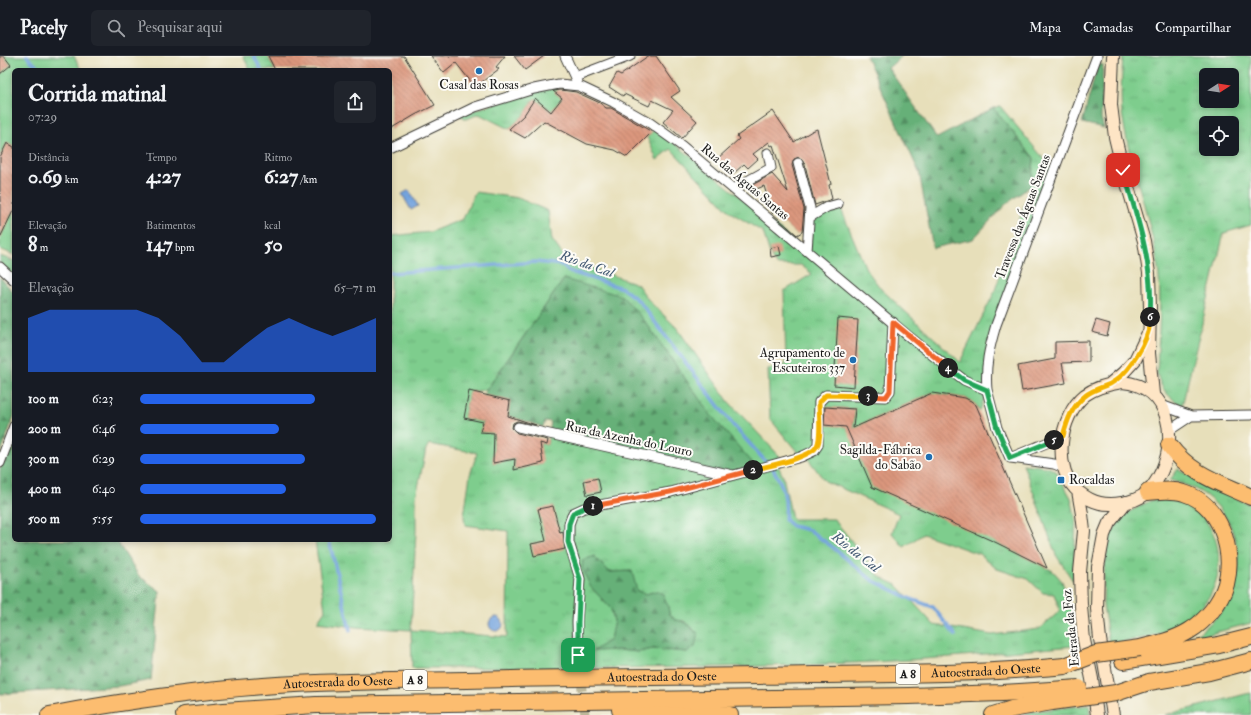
<!DOCTYPE html>
<html lang="pt">
<head>
<meta charset="utf-8">
<style>
	:root { --surface:#171b24; --page:#20242c; --text:#f1f3f6; --muted:#9ea1a6; --line:#363941; --accent:#2563eb }
	body { margin:0; font-family:"IM FELL Double Pica",serif; background:var(--page); color:var(--text); height:100vh; display:flex; flex-direction:column; font-size:15px; white-space:nowrap }
	* { box-sizing:border-box; margin:0 }
	p { font-size:13px; color:var(--muted) }
	.icon { flex:none; width:22px; height:22px; fill:none; stroke:currentColor; stroke-width:2; stroke-linecap:round; stroke-linejoin:round }
	.map { position:relative; flex:1; overflow:hidden }
	.details { position:absolute; left:12px; top:12px; width:380px; height:474px; display:flex; flex-direction:column; background:var(--surface); border-radius:6px; box-shadow:0 2px 6px #0003 }
	.details>* { flex:none }
	.needle { width:26px; rotate:78deg }
	.fabs { position:absolute; left:1199px; top:12px; display:grid; gap:8px }
	.fabs a { display:grid; place-items:center; width:40px; height:40px; border-radius:6px; background:var(--surface); box-shadow:0 2px 6px #0003; font-size:20px }
	.pin { position:absolute; display:grid; place-items:center; width:34px; height:34px; color:#fff; margin:-17px; border-radius:8px; box-shadow:0 2px 6px #0006 }
	.km { position:absolute; width:20px; height:20px; margin:-10px; border-radius:50%; background:#222; color:#fff; font-size:11px; line-height:20px; text-align:center }
	.round { display:grid; place-items:center; flex:none; width:42px; height:42px; border-radius:6px; background:var(--page) }
	.headline { display:flex; align-items:center; justify-content:space-between; height:68px; padding:0 16px }
	h1 { font-size:22px; font-weight:800; line-height:30px }
	.figures { display:grid; grid-template-columns:repeat(3,1fr); gap:6px; height:68px; padding:4px 16px }
	.figures div { display:grid; align-content:center }
	.figures b { font-size:20px; font-weight:800 }
	.figures small { font-size:11px; font-weight:400 }
	.figures p { font-size:11px }
	.chart { height:112px; padding:8px 16px }
	.chart p { display:flex; justify-content:space-between }
	.chart svg { width:100%; height:72px; margin-top:4px; fill:var(--accent); opacity:.7 }
	ul { padding:0 16px; list-style:none; font-size:13px }
	li { display:grid; grid-template-columns:64px 48px 1fr; align-items:center; height:30px }
	li i { height:10px; border-radius:5px; background:var(--accent) }
	header { display:flex; align-items:center; gap:24px; box-sizing:border-box; height:56px; padding:0 20px; background:var(--surface); border-bottom:1px solid var(--line) }
	header strong { font-size:19px }
	nav { display:flex; gap:22px; margin-inline-start:auto; font-size:14px }
	.search { width:280px; height:36px; background:var(--page); display:flex; align-items:center; gap:10px; box-sizing:border-box; padding:0 14px; border-radius:6px; color:var(--muted); font-size:15px }
	.map>svg:first-child { display:block }
	.grass { fill:url(#grass-tufts); stroke:#4d7454; fill-rule:evenodd }
	.forest { fill:url(#forest-firs); stroke:#41664a }
	.garden { fill:#7ecd8d; stroke:#4d7454 }
	.water { fill:#73a3dd; stroke:#48607c }
	.lines { fill:none; stroke-linecap:round; stroke-linejoin:round }
	.stream { stroke:#73a3dd; stroke-width:3.5 }
	.building { fill:url(#building-back-hatch) }
	.minor-tunnel { stroke:#beb89a; stroke-width:9; stroke-dasharray:9 4.5; stroke-linecap:butt }
	.minor-casing { stroke:#3a3934; stroke-width:11 }
	.secondary-casing { stroke:#3a3934; stroke-width:14 }
	.motorway-casing { stroke:#3a3934; stroke-width:18 }
	.minor { stroke:#fff; stroke-width:9 }
	.secondary { stroke:#fee5c5; stroke-width:12 }
	.motorway { stroke:#fcbd6f; stroke-width:16 }
	.motorway-bridge-casing { stroke:#3a3934; stroke-width:18; stroke-linecap:butt }
	.motorway-bridge { stroke:#fcbd6f; stroke-width:16 }
	.split-1-casing { stroke:#fff; stroke-width:8 }
	.split-2-casing { stroke:#fff; stroke-width:8 }
	.split-3-casing { stroke:#fff; stroke-width:8 }
	.split-4-casing { stroke:#fff; stroke-width:8 }
	.split-5-casing { stroke:#fff; stroke-width:8 }
	.split-6-casing { stroke:#fff; stroke-width:8 }
	.split-7-casing { stroke:#fff; stroke-width:8 }
	.split-1 { stroke:#22a559; stroke-width:5 }
	.split-2 { stroke:#f0652b; stroke-width:5 }
	.split-3 { stroke:#f5b400; stroke-width:5 }
	.split-4 { stroke:#f0652b; stroke-width:5 }
	.split-5 { stroke:#22a559; stroke-width:5 }
	.split-6 { stroke:#f5b400; stroke-width:5 }
	.split-7 { stroke:#22a559; stroke-width:5 }
	.poi-dot { fill:#1f6fb2; stroke:#fdfcf7; stroke-width:1.5 }
	.labels { text-anchor:middle; dominant-baseline:central; stroke-width:4; stroke-linejoin:round; paint-order:stroke }
	.shield { fill:#fdfcf7; stroke:#605f5e; stroke-width:1 }
	.shield-label { font-size:12px; font-weight:bold; fill:#1c1c1c }
	.poi-label { font-size:13px; fill:#1c1c1c; stroke:#fdfcf7; text-anchor:end }
	.street-label { font-size:13px; fill:#1c1c1c; stroke:#fdfcf7 }
	.water-label { font-size:14px; font-style:italic; fill:#435973; stroke:#fdfcf7 }
</style>
</head>
<body>
<header>
<strong>Pacely</strong>
<div class="search"><svg class="icon" aria-label="search" viewBox="0 0 24 24"><circle cx="10" cy="10" r="6"/><path d="M15 15l6 6"/></svg>Pesquisar aqui</div>
<nav><a>Mapa</a><a>Camadas</a><a>Compartilhar</a></nav>
</header>
<div class="map">
<svg width="1251" height="659" viewBox="0 0 1251 659">
	<defs>
		<pattern id="grass-tufts" width="24" height="20" patternUnits="userSpaceOnUse"><rect width="24" height="20" fill="#7ecd8d"/><path d="M3 7l-1-3M5 7V3M7 7l1-3M15 17l-1-3M17 17v-4M19 17l1-3" fill="none" stroke="#6caf79"/></pattern>
		<pattern id="forest-firs" width="22" height="20" patternUnits="userSpaceOnUse"><rect width="22" height="20" fill="#66b078"/><path d="M5 1l3.5 6h-7zM16 11l3.5 6h-7z" fill="#538e62"/></pattern>
		<pattern id="building-back-hatch" width="6" height="6" patternUnits="userSpaceOnUse"><rect width="6" height="6" fill="#dc977e"/><path d="M-1 5l2 2M0 0l6 6M5-1l2 2" fill="none" stroke="#b27a66"/></pattern>
	</defs>
	<rect width="100%" height="100%" fill="#fdfcf7"/>
	<filter id="ink" filterUnits="userSpaceOnUse"><feTurbulence type="fractalNoise" baseFrequency=".025" numOctaves="2"/><feDisplacementMap in="SourceGraphic" scale="8" xChannelSelector="R" yChannelSelector="G"/><feConvolveMatrix kernelMatrix="1 2 1 2 8 2 1 2 1" color-interpolation-filters="sRGB"/></filter>
	<filter id="wash" filterUnits="userSpaceOnUse"><feTurbulence type="fractalNoise" baseFrequency=".012" numOctaves="4" result="noise"/><feDisplacementMap in="SourceGraphic" scale="16" xChannelSelector="R" yChannelSelector="G"/><feGaussianBlur stdDeviation="0.9" result="paint"/><feColorMatrix in="noise" values="0 0 0 0 0 0 0 0 0 0 0 0 0 0 0 0 0 1.4 0 .05"/><feComposite in="paint" operator="in"/></filter>
	<g filter="url(#wash)">
		<rect width="100%" height="100%" fill="#e7dfba"/>
		<!-- grass -->
		<path class="grass" d="M243 0H268L275 14H250Z
			M1123 0H1251V169L1224 177 1182 350C1168 340 1161 334 1157 317 1158 280 1163 241 1157 205 1149 155 1129 108 1122 57 1120 39 1122 19 1123 0ZM1206 19H1232V45H1206ZM1206 67H1232V93H1206Z
			M557 28V34L555 37 562 42 552 55 535 43 524 59 509 73 479 58 467 63 459 59Z
			M1000 50 1054 115 996 269 987 334 980 355 976 349 971 345 965 342 932 337 853 372 855 353 824 351 822 368 846 371 997 487 1053 515 1062 525 1071 552 1074 590C1007 596 939 603 872 606 719 614 565 611 412 612L411 574 356 571 317 566 325 554 315 484H390V180L430 176 463 163 475 136 518 142 548 155 552 184 565 202 637 228 650 246 677 272 729 346 784 405 777 408 783 420 792 463H834L880 521 897 529 934 569 992 579 1039 573 1060 555 1054 538 1043 537 1028 523 997 513 979 498 923 478 904 491 892 477 899 458 825 425 805 399H800L770 363 768 313 786 309 784 235 812 218 801 209H776L771 201 763 176 730 156 671 93 657 104 647 81 656 72 806 195 810 161 839 148 866 213 881 233 960 306 994 237 1031 130 1034 102 993 52ZM564 223 644 264 710 358 549 378 547 389 540 387 542 407 514 414 515 403 493 407 494 377 480 376 483 366 464 362 469 336 486 334ZM429 388 477 397 470 419 464 460 465 469 508 475 507 581 411 574 416 475V441L426 393ZM595 500V502L610 516 631 515 637 535 646 538 656 535 668 550 669 557 675 564 684 565 695 575 687 596 653 593 638 596 618 594 594 595 610 584 614 565 611 553 590 530Z
			M0 200 14 205V220L0 207Z
			M1023 408 1048 411 1056 415 1071 442 1076 464 1073 525 1056 499Z
			M1178 413 1222 436 1251 449V567L1191 583C1205 572 1220 561 1229 544 1249 508 1236 456 1199 435 1190 430 1180 427 1170 424Z
			M1172 441C1186 445 1197 453 1206 465 1228 496 1221 537 1192 560 1169 579 1137 584 1109 587L1103 549 1104 518 1108 488 1112 476 1120 465 1129 456 1150 445 1160 442Z
			M1251 637V659H1165L1246 638Z
			M1090 649 1091 659H1018L1034 655Z"/>
		<!-- forest -->
		<path class="forest" d="M866 0H902L888 12 937 82 993 52 1034 102 1031 130 1006 148 973 183 933 192 919 116Z
			M1098 8 1103 9 1101 62 1104 72 1082 67Z
			M0 221 14 237V360L0 399Z
			M564 223 622 240 644 264 710 358 758 413 735 419 549 378 551 366 545 365 543 371 508 360 510 345 483 339Z
			M14 380V484H116L139 520 160 535 151 624 119 630 0 638V414Z
			M595 500V502L610 516 632 515 637 535 646 538 656 535 663 538 668 550 669 557 675 564C689 565 688 572 698 577L695 591 687 596 653 593 638 596 618 594 593 595 610 584 614 565 611 553 590 530 582 512 583 504Z"/>
		<!-- garden -->
		<path class="garden" d="M0 0H74L81 14H14V91L7 87 0 101Z
			M14 153V199L0 193V177L2 178Z"/>
		<!-- water -->
		<path class="water" d="M409 134 418 150 411 154 402 138Z
			M489 568a7 7 0 1 1 14 0a7 7 0 1 1-14 0Z"/>
		<g class="lines">
			<!-- stream -->
			<path class="stream" d="M27 0 30 4 42 14
				M254 0 261 14
				M390 217 536 206 562 209 568 215 622 232 639 245 733 369 766 406
				M773 413C784 431 787 442 785 464L792 470 809 474 831 490 872 524 911 543 933 551 955 579
				M329 484 350 574"/>
		</g>
		<g id="blocks">
			<!-- building -->
			<path class="building" d="M0 0H4L11 9 0 18Z
				M268 0H404L435 49 415 59 390 74V14H275Z
				M431 0H505L496 11 499 13 475 31 456 7 444 17Z
				M514 0H544L525 14Z
				M648 0H656L680 35 671 41 697 65 682 82 663 66 673 54 652 44 649 50 624 38 623 40 609 31 617 17 621 19Z
				M561 34 576 36 600 47 606 52H611L652 76 627 101 615 94 587 88 544 65 525 82 509 73 524 59 535 42 551 56 562 42 553 35Z
				M773 55 794 86 812 75 817 73 831 128 829 129 832 143 815 149 804 105 799 101 794 103 792 109 804 153 802 176 797 179 772 157 764 130 749 136 747 132 772 118 788 136 773 89 771 90 769 86 753 98 758 103 748 112 744 108 732 119 717 103 739 83 737 80Z
				M7 87 14 91V153L0 182V101Z
				M779 190 781 199 771 201 770 192Z
				M838 262 858 264 854 331 834 329Z
				M1096 264 1110 268 1107 280 1092 276Z
				M1089 285V306L1062 307 1066 327 1022 335 1018 310 1055 303V286Z
				M469 335 510 345 508 360 536 369 517 365 513 367 512 372 517 377 548 384 547 389 540 387 543 407 514 414 515 403 493 407 494 377 480 376 483 366 464 362Z
				M932 337 965 342 971 345 976 349 1047 512 997 487 872 431 846 371 824 369 825 351 855 353 853 372Z
				M598 422 601 436 587 439 584 425Z
				M553 450 560 477 563 476 565 493 534 500 531 488 546 485 538 453Z"/>
		</g>
	</g>
	<g filter="url(#ink)">
		<use href="#blocks" fill-opacity="0" stroke="#3a3934" stroke-width="1"/>
		<g class="lines">
			<!-- minor-tunnel -->
			<path class="minor-tunnel" d="M578 599 585 659"/>
			<!-- minor casing -->
			<g class="minor-casing">
				<path id="minor" d="M565 0 577 26
					M575 21 630 0
					M390 92 475 51 534 33 559 28 579 30 613 46 650 67 682 90 907 279 964 324 987 334 997 372 1010 402
					M798 107 810 152 807 195
					M733 133 771 112 768 97
					M810 161 827 151 838 148
					M0 211 14 224
					M987 334C985 309 989 293 996 269L1097 0
					M1161 349 1191 360 1251 359
					M518 371 733 419
					M1170 374 1191 360
					M1010 402 1063 380
					M1011 402 1054 408 1064 412
					M0 407 14 370
					M578 599 577 566 580 523 569 486V468L573 457 584 452 671 436 801 401 814 395 818 389 819 346 826 339 885 341 890 335 893 266"/>
			</g>
			<!-- secondary casing -->
			<g class="secondary-casing">
				<path id="secondary" d="M1113 0 1111 49 1115 81 1123 114 1144 185 1149 217 1150 252 1149 297 1153 338
					M1122 326C1172 330 1179 386 1158 422 1155 427 1151 433 1147 437 1140 442 1131 446 1122 447 1105 450 1093 447 1080 437 1051 415 1059 360 1085 339 1096 331 1109 328 1122 326Z
					M1111 327 1123 317 1135 304 1147 279
					M1078 435 1082 458 1084 475 1080 516 1081 550 1084 584 1092 623 1097 659
					M1113 659 1100 583 1097 553 1098 511 1104 479 1109 467 1126 446"/>
			</g>
			<!-- motorway casing -->
			<g class="motorway-casing">
				<g id="motorway">
					<path d="M1169 389C1191 419 1219 426 1251 441"/>
					<path d="M1140 592C1157 588 1174 584 1189 575 1206 565 1221 546 1226 528 1235 494 1220 448 1184 437 1172 433 1160 435 1148 436"/>
					<path d="M1123 605 1219 589 1251 581"/>
					<path d="M1149 626 1209 616 1251 605"/>
					<path d="M620 654 730 659"/>
					<path id="s1" d="M49 659C125 645 200 634 277 629 340 625 403 625 467 624 583 621 699 621 815 619 898 618 982 618 1065 610"/>
					<path d="M184 659 224 655 316 649 909 640 1002 637 1051 634"/>
					<path d="M993 659 1012 653 1052 646"/>
				</g>
			</g>
			<!-- minor -->
			<use href="#minor" class="minor"/>
			<!-- secondary -->
			<use href="#secondary" class="secondary"/>
			<!-- motorway -->
			<use href="#motorway" class="motorway"/>
			<!-- motorway-bridge casing -->
			<g class="motorway-bridge-casing">
				<path id="motorway-bridge" d="M1065 610 1096 598 1140 592
					M1051 634 1079 632
					M1052 646 1116 637 1149 626"/>
			</g>
			<!-- motorway-bridge -->
			<use href="#motorway-bridge" class="motorway-bridge"/>
		</g>
	</g>
	<g class="lines" filter="url(#ink)">
		<!-- split-1 casing -->
		<g class="split-1-casing">
			<path id="split-1" d="M578 599V566L580 523 568 486 569 468 573 457 584 452 593 450"/>
		</g>
		<!-- split-2 casing -->
		<g class="split-2-casing">
			<path id="split-2" d="M593 450 670 436 753 414"/>
		</g>
		<!-- split-3 casing -->
		<g class="split-3-casing">
			<path id="split-3" d="M753 414C767 410 811 402 817 390 822 381 819 357 819 346L826 339 868 340"/>
		</g>
		<!-- split-4 casing -->
		<g class="split-4-casing">
			<path id="split-4" d="M868 340 886 341 890 335 893 266 948 312"/>
		</g>
		<!-- split-5 casing -->
		<g class="split-5-casing">
			<path id="split-5" d="M948 312 964 324 987 334 997 372 1010 402 1054 384"/>
		</g>
		<!-- split-6 casing -->
		<g class="split-6-casing">
			<path id="split-6" d="M1054 384 1063 380C1067 365 1072 350 1085 340 1092 334 1101 332 1110 328 1126 320 1143 293 1148 276 1150 272 1149 266 1150 261"/>
		</g>
		<!-- split-7 casing -->
		<g class="split-7-casing">
			<path id="split-7" d="M1123 114C1138 163 1154 210 1150 261"/>
		</g>
		<!-- split-1 -->
		<use href="#split-1" class="split-1"/>
		<!-- split-2 -->
		<use href="#split-2" class="split-2"/>
		<!-- split-3 -->
		<use href="#split-3" class="split-3"/>
		<!-- split-4 -->
		<use href="#split-4" class="split-4"/>
		<!-- split-5 -->
		<use href="#split-5" class="split-5"/>
		<!-- split-6 -->
		<use href="#split-6" class="split-6"/>
		<!-- split-7 -->
		<use href="#split-7" class="split-7"/>
	</g>
	<!-- markers -->
	<g class="poi-dot">
		<circle cx="479" cy="15" r="4"/>
		<circle cx="853" cy="304" r="4"/>
		<circle cx="929" cy="401" r="4"/>
		<rect x="1057" y="420" width="8" height="8" rx="2"/>
	</g>
	<g class="labels">
		<!-- shield labels -->
		<g class="shield">
			<rect x="896" y="608" width="24" height="20" rx="3"/>
			<rect x="403" y="614" width="24" height="20" rx="3"/>
		</g>
		<g class="shield-label">
			<text x="908" y="618">A 8</text>
			<text x="415" y="624">A 8</text>
		</g>
		<!-- poi labels -->
		<g class="poi-label">
			<text x="479" y="29" text-anchor="middle">Casal das Rosas</text>
			<text x="845" y="297">Agrupamento de<tspan x="845" dy="15">Escuteiros 337</tspan></text>
			<text x="921" y="394">Sagilda-Fábrica<tspan x="921" dy="15">do Sabão</tspan></text>
			<text x="1069" y="424" text-anchor="start">Rocaldas</text>
		</g>
		<!-- street labels -->
		<g class="street-label">
			<text transform="translate(745 126) rotate(40)">Rua das Águas Santas</text>
			<text transform="translate(1023 161) rotate(-69)">Travessa das Águas Santas</text>
			<text transform="translate(629 383) rotate(12)">Rua da Azenha do Louro</text>
			<text transform="translate(1071 572) rotate(-96)">Estrada da Foz</text>
			<text stroke="none"><textPath href="#s1" startOffset="939">Autoestrada do Oeste</textPath></text>
			<text stroke="none"><textPath href="#s1" startOffset="615">Autoestrada do Oeste</textPath></text>
			<text stroke="none"><textPath href="#s1" startOffset="291">Autoestrada do Oeste</textPath></text>
		</g>
		<!-- water labels -->
		<g class="water-label">
			<text transform="translate(587 208) rotate(19)">Rio da Cal</text>
			<text transform="translate(856 496) rotate(38)">Rio da Cal</text>
		</g>
	</g>
</svg>
<div class="fabs">
<a><svg class="needle" viewBox="-14 -14 28 28"><path d="M0-13l5 13h-10z" fill="#e53935"/><path d="M0 13l5-13h-10z" fill="#9ea1a6"/></svg></a>
<a><svg class="icon" aria-label="locate" viewBox="0 0 24 24"><circle cx="12" cy="12" r="6"/><path d="M12 2v4M12 18v4M2 12h4M18 12h4"/></svg></a>
</div>
<div class="pin" style="left:578px;top:599px;background:#1e9e55"><svg class="icon" aria-label="arrive" viewBox="0 0 24 24"><path d="M6 21V4h12l-3 4 3 4H6"/></svg></div>
<div class="pin" style="left:1123px;top:114px;background:#d93025"><svg class="icon" aria-label="check" viewBox="0 0 24 24"><path d="M5 12l5 5 9-10"/></svg></div>
<b class="km" style="left:593px;top:450px">1</b>
<b class="km" style="left:753px;top:414px">2</b>
<b class="km" style="left:868px;top:340px">3</b>
<b class="km" style="left:948px;top:312px">4</b>
<b class="km" style="left:1054px;top:384px">5</b>
<b class="km" style="left:1150px;top:261px">6</b>
<section class="details">
<div class="headline"><div><h1>Corrida matinal</h1><p>07:29</p></div><a class="round"><svg class="icon" aria-label="share" viewBox="0 0 24 24"><path d="M12 15V3M7 8l5-5 5 5M5 13v7h14v-7"/></svg></a></div>
<div class="figures">
<div><p>Distância</p><b>0.69<small> km</small></b></div>
<div><p>Tempo</p><b>4:27</b></div>
<div><p>Ritmo</p><b>6:27<small> /km</small></b></div>
</div>
<div class="figures">
<div><p>Elevação</p><b>8<small> m</small></b></div>
<div><p>Batimentos</p><b>147<small> bpm</small></b></div>
<div><p>kcal</p><b>50</b></div>
</div>
<div class="chart"><p><span>Elevação</span>65–71 m</p>
<svg viewBox="0 0 160 44" preserveAspectRatio="none"><path d="M0 44V11L10 6L20 6L30 6L40 6L50 6L60 11L70 22L80 38L90 38L100 27L110 17L120 11L130 17L140 22L150 17L160 11V44z"/></svg>
</div>
<ul>
<li><b>100 m</b>6:23<i style="width:74%"></i></li>
<li><b>200 m</b>6:46<i style="width:59%"></i></li>
<li><b>300 m</b>6:29<i style="width:70%"></i></li>
<li><b>400 m</b>6:40<i style="width:62%"></i></li>
<li><b>500 m</b>5:55<i style="width:100%"></i></li>
</ul>
</section>
</div>
</body>
</html>
